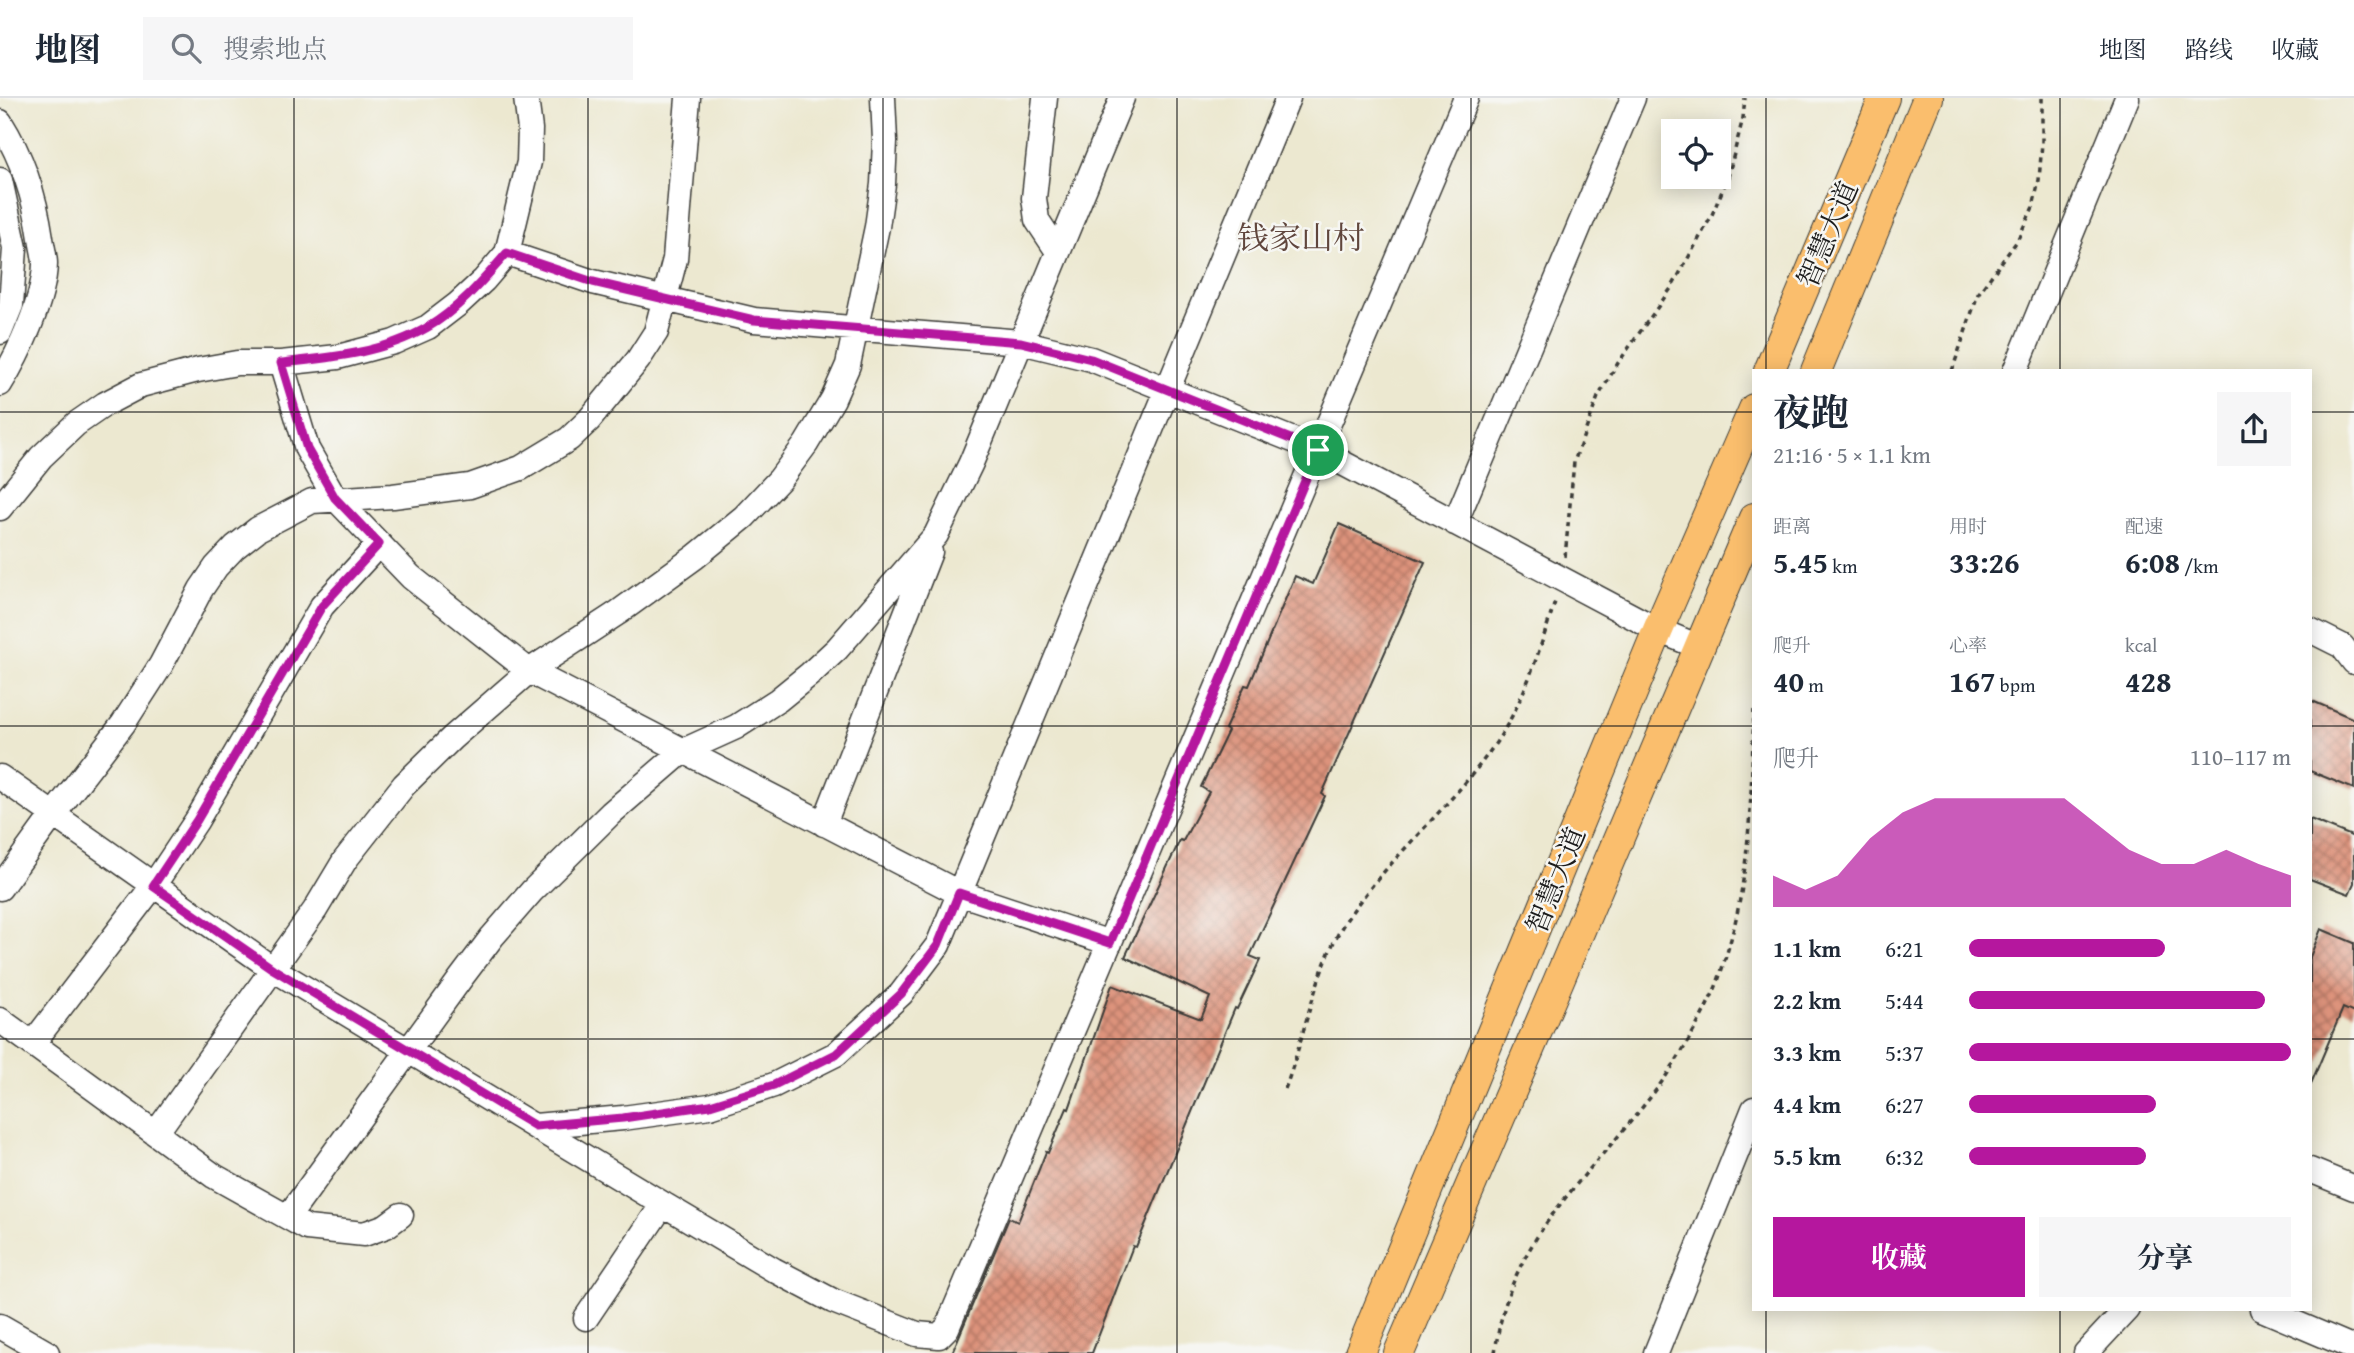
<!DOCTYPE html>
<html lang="zh">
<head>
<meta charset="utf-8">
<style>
	:root { --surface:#fff; --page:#f6f6f7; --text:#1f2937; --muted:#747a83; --line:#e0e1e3; --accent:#b5179e }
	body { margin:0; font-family:"Gentium Book Plus","Noto Serif SC",serif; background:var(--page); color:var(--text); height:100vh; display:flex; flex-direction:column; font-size:26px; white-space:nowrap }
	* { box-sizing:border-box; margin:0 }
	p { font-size:23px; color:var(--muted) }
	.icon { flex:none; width:38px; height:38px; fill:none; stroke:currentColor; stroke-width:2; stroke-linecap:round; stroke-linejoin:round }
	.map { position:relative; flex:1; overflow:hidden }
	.side { position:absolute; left:1752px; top:271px; width:560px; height:942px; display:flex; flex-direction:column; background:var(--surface); border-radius:0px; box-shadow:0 4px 18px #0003 }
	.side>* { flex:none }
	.fabs { position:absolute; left:1661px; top:21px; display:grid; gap:14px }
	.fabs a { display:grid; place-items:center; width:70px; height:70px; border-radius:0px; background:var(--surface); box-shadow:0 4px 18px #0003; font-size:35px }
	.pin { position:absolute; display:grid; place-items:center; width:60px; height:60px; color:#fff; margin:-30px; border:4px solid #fff; border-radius:50%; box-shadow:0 2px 7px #0007 }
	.round { display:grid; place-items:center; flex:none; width:74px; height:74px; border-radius:0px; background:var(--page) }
	.overview { display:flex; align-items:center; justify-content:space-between; height:119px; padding:0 21px }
	h1 { font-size:38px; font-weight:700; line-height:52px }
	.metrics { display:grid; grid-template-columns:repeat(3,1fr); gap:10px; height:119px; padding:7px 21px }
	.metrics div { display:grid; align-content:center }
	.metrics b { font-size:30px; font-weight:700 }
	.metrics small { font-size:19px; font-weight:400 }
	.metrics p { font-size:19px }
	.chart { height:196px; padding:14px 21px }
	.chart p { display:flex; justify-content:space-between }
	.chart svg { width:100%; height:126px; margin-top:7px; fill:var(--accent); opacity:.7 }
	.primary-button { display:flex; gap:14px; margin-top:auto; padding:14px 21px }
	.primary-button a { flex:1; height:80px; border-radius:0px; background:var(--accent); color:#fff; font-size:28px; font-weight:700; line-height:80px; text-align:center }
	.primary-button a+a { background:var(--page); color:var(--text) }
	ul { padding:0 21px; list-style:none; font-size:23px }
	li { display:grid; grid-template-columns:112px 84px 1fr; align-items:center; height:52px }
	li i { height:18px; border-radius:9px; background:var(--accent) }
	header { display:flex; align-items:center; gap:42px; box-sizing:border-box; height:98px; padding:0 35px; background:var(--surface); border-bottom:2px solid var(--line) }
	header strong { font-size:33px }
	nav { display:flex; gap:38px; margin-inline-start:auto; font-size:24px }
	.search { width:490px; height:63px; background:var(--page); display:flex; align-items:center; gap:18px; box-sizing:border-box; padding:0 24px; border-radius:0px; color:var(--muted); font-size:26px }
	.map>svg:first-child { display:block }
	.building { fill:url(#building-cross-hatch) }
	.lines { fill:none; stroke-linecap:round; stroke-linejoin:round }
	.minor-casing { stroke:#3b3b37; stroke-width:27 }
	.major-casing { stroke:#3b3b37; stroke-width:32 }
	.path { stroke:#3b3b37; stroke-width:3.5; stroke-dasharray:5 5; stroke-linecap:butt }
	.minor { stroke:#fff; stroke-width:24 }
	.major { stroke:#fabe6d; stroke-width:30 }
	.route-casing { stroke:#fff; stroke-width:14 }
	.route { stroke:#b5179e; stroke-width:9 }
	.grid { fill:none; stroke:#1c1c1c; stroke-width:2; stroke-opacity:0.55 }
	.labels { text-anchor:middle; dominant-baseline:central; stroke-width:5; stroke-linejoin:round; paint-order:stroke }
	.street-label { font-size:28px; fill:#1c1c1c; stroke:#f6f6f2 }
	.quarter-label { font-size:32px; fill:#60463d; stroke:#f6f6f2 }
</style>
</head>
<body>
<header>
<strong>地图</strong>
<div class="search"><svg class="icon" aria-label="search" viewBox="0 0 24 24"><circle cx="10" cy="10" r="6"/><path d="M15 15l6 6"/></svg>搜索地点</div>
<nav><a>地图</a><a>路线</a><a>收藏</a></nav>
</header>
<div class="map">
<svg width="2354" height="1255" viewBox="0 0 2354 1255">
	<defs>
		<pattern id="building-cross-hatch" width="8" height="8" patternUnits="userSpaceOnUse" patternTransform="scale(1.75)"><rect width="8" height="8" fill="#dd937b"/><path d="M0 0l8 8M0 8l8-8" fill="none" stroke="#b27764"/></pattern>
	</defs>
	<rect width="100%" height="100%" fill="#f6f6f2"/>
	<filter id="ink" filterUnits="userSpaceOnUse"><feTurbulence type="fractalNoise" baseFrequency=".0143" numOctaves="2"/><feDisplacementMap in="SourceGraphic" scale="14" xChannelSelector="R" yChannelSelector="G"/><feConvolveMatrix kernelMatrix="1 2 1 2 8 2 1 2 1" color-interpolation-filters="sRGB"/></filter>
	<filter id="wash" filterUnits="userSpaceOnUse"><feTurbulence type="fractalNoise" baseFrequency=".00686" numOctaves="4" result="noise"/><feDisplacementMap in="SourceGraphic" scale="28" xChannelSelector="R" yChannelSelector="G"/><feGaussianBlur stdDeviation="1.57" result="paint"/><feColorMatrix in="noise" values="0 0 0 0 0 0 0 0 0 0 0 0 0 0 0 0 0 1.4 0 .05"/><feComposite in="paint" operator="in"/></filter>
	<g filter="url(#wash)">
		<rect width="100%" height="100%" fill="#ece8d0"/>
		<g id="blocks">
			<!-- building -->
			<path class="building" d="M1339 426 1425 464 1322 696 1325 698 1250 858 1260 862 1237 911 1235 910 1136 1149 1133 1148 1092 1255H952L1009 1120 1018 1124 1046 1054 1048 1055 1067 1010 1069 1011 1112 887 1201 921 1210 899 1125 859 1180 742 1183 743 1209 694 1201 689 1228 633 1225 631 1245 587 1249 588 1295 478 1313 486Z
				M2310 602 2354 621V691L2310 673Z
				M2310 721 2354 739V785L2349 796 2310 781Z
				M2321 831 2354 845V915L2343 910 2310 988V859Z"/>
		</g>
	</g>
	<g filter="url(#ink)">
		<use href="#blocks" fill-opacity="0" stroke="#3b3b37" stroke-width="2"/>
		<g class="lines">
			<!-- minor casing -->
			<g class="minor-casing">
				<path id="minor" d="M1045 0 1034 100 1037 122 1057 152
					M0 24C22 59 35 99 41 140 42 148 45 158 45 166 44 202 19 256 0 286
					M0 82 15 150 11 207 0 234
					M507 155 593 184 754 222 1021 244 1091 261 1318 352 1658 532 1699 549
					M281 265 307 351 335 400 411 479 529 573 959 795 1110 845
					M2015 273 2127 0
					M0 410 41 359 76 326 105 306 141 287 198 272 237 265H281L338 259 394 244 428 229 458 206 484 182 507 155 529 64 530 31 526 0
					M1455 425 1633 0
					M2310 532 2342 548 2354 564
					M0 679 273 871 663 1106 774 1172 833 1203 917 1236 939 1238 947 1230 1466 0
					M824 726 930 454
					M0 790 53 717 123 626 161 567 201 491 216 469 235 449 258 431 312 403 393 398 470 388 521 370 569 341 589 322 638 262 656 234 675 161 688 0
					M0 922 214 1078 307 1130 364 1136 386 1128 401 1117
					M33 945 153 788 197 722 322 508 379 446
					M535 1028 623 1020 710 1008 774 987 836 956 901 896 938 847 1288 0
					M156 1035 315 812 345 762 404 687 452 640 529 573 619 514 695 459 744 419 780 381 806 346 833 301 848 267 877 129 883 86 885 43 883 0
					M2310 1072 2354 1090
					M288 1119 461 880 492 839 532 793 611 715 683 653 736 629 778 602 810 576 837 551 936 437 971 365 1122 0
					M2262 1211 2354 1250
					M586 1220 663 1106
					M0 1228 47 1255
					M1656 1255 1754 1011
					M2086 1255 2127 1211"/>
			</g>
			<!-- major casing -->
			<g class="major-casing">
				<path id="major" d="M1769 273 1884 0
					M1816 273 1928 0
					M1360 1255 1658 532 1754 311
					M1399 1255 1558 884 1754 420"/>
			</g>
			<!-- path -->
			<path class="path" d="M1952 273 1978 196 2017 143 2033 109 2039 82 2042 45V0
				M1565 459 1574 364 1598 299 1618 265 1672 189 1711 119 1728 79 1743 20 1745 0
				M1285 991C1305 938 1316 867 1347 821 1392 755 1458 704 1501 637 1527 596 1540 549 1555 504
				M1495 1255C1509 1142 1579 1089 1645 1006 1672 973 1696 932 1714 893 1719 882 1722 870 1726 858 1751 779 1751 695 1754 612"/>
			<!-- minor -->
			<use href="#minor" class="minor"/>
			<!-- major -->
			<use href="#major" class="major"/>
		</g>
	</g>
	<g class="lines" filter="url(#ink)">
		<!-- route casing -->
		<g class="route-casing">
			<path id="route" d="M507 155 593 184 754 222 1021 244 1091 261 1318 352 1110 845 959 795 938 847 901 896 836 956 774 987 710 1007 623 1020 535 1028 273 871 153 788 197 722 322 508 379 446 335 400 307 351 281 265C330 260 384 255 428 229 459 211 484 181 507 155Z"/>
		</g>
		<!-- route -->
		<use href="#route" class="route"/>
	</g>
	<!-- grid -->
	<path class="grid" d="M294 0V1255M588 0V1255M883 0V1255M1177 0V1255M1471 0V1255M1766 0V273M2060 0V273M0 314H1754M2310 314H2354M0 628H1754M2310 628H2354M0 941H1754M2310 941H2354M1766 1211V1255M2060 1211V1255"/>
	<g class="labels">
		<!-- street labels -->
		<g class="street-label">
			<text transform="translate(1827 136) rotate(-67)">智慧大道</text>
			<text transform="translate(1555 782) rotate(-68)">智慧大道</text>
		</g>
		<!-- quarter labels -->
		<g class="quarter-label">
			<text x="1301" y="139">钱家山村</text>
		</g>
	</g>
</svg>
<div class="fabs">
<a><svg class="icon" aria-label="locate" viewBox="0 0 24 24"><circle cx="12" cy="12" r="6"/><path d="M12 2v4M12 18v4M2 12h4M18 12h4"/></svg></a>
</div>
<div class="pin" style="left:1318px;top:352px;background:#1e9e55"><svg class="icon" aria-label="arrive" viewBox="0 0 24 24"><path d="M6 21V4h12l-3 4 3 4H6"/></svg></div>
<section class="side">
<div class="overview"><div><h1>夜跑</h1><p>21:16 · 5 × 1.1 km</p></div><a class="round"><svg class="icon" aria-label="share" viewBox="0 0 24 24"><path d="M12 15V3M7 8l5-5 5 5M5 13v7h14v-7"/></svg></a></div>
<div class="metrics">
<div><p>距离</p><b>5.45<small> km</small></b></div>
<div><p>用时</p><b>33:26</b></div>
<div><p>配速</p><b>6:08<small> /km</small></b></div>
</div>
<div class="metrics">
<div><p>爬升</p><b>40<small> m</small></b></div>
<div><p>心率</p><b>167<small> bpm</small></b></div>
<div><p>kcal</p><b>428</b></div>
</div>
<div class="chart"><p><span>爬升</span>110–117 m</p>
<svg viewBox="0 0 160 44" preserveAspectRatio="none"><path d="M0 44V33L10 38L20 33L30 20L40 11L50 6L60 6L70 6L80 6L90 6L100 15L110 24L120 29L130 29L140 24L150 29L160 33V44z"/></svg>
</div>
<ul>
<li><b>1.1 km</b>6:21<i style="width:61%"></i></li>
<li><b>2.2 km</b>5:44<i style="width:92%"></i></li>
<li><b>3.3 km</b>5:37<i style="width:100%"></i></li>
<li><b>4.4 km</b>6:27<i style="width:58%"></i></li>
<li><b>5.5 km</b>6:32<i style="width:55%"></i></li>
</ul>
<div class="primary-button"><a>收藏</a><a>分享</a></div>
</section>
</div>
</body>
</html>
